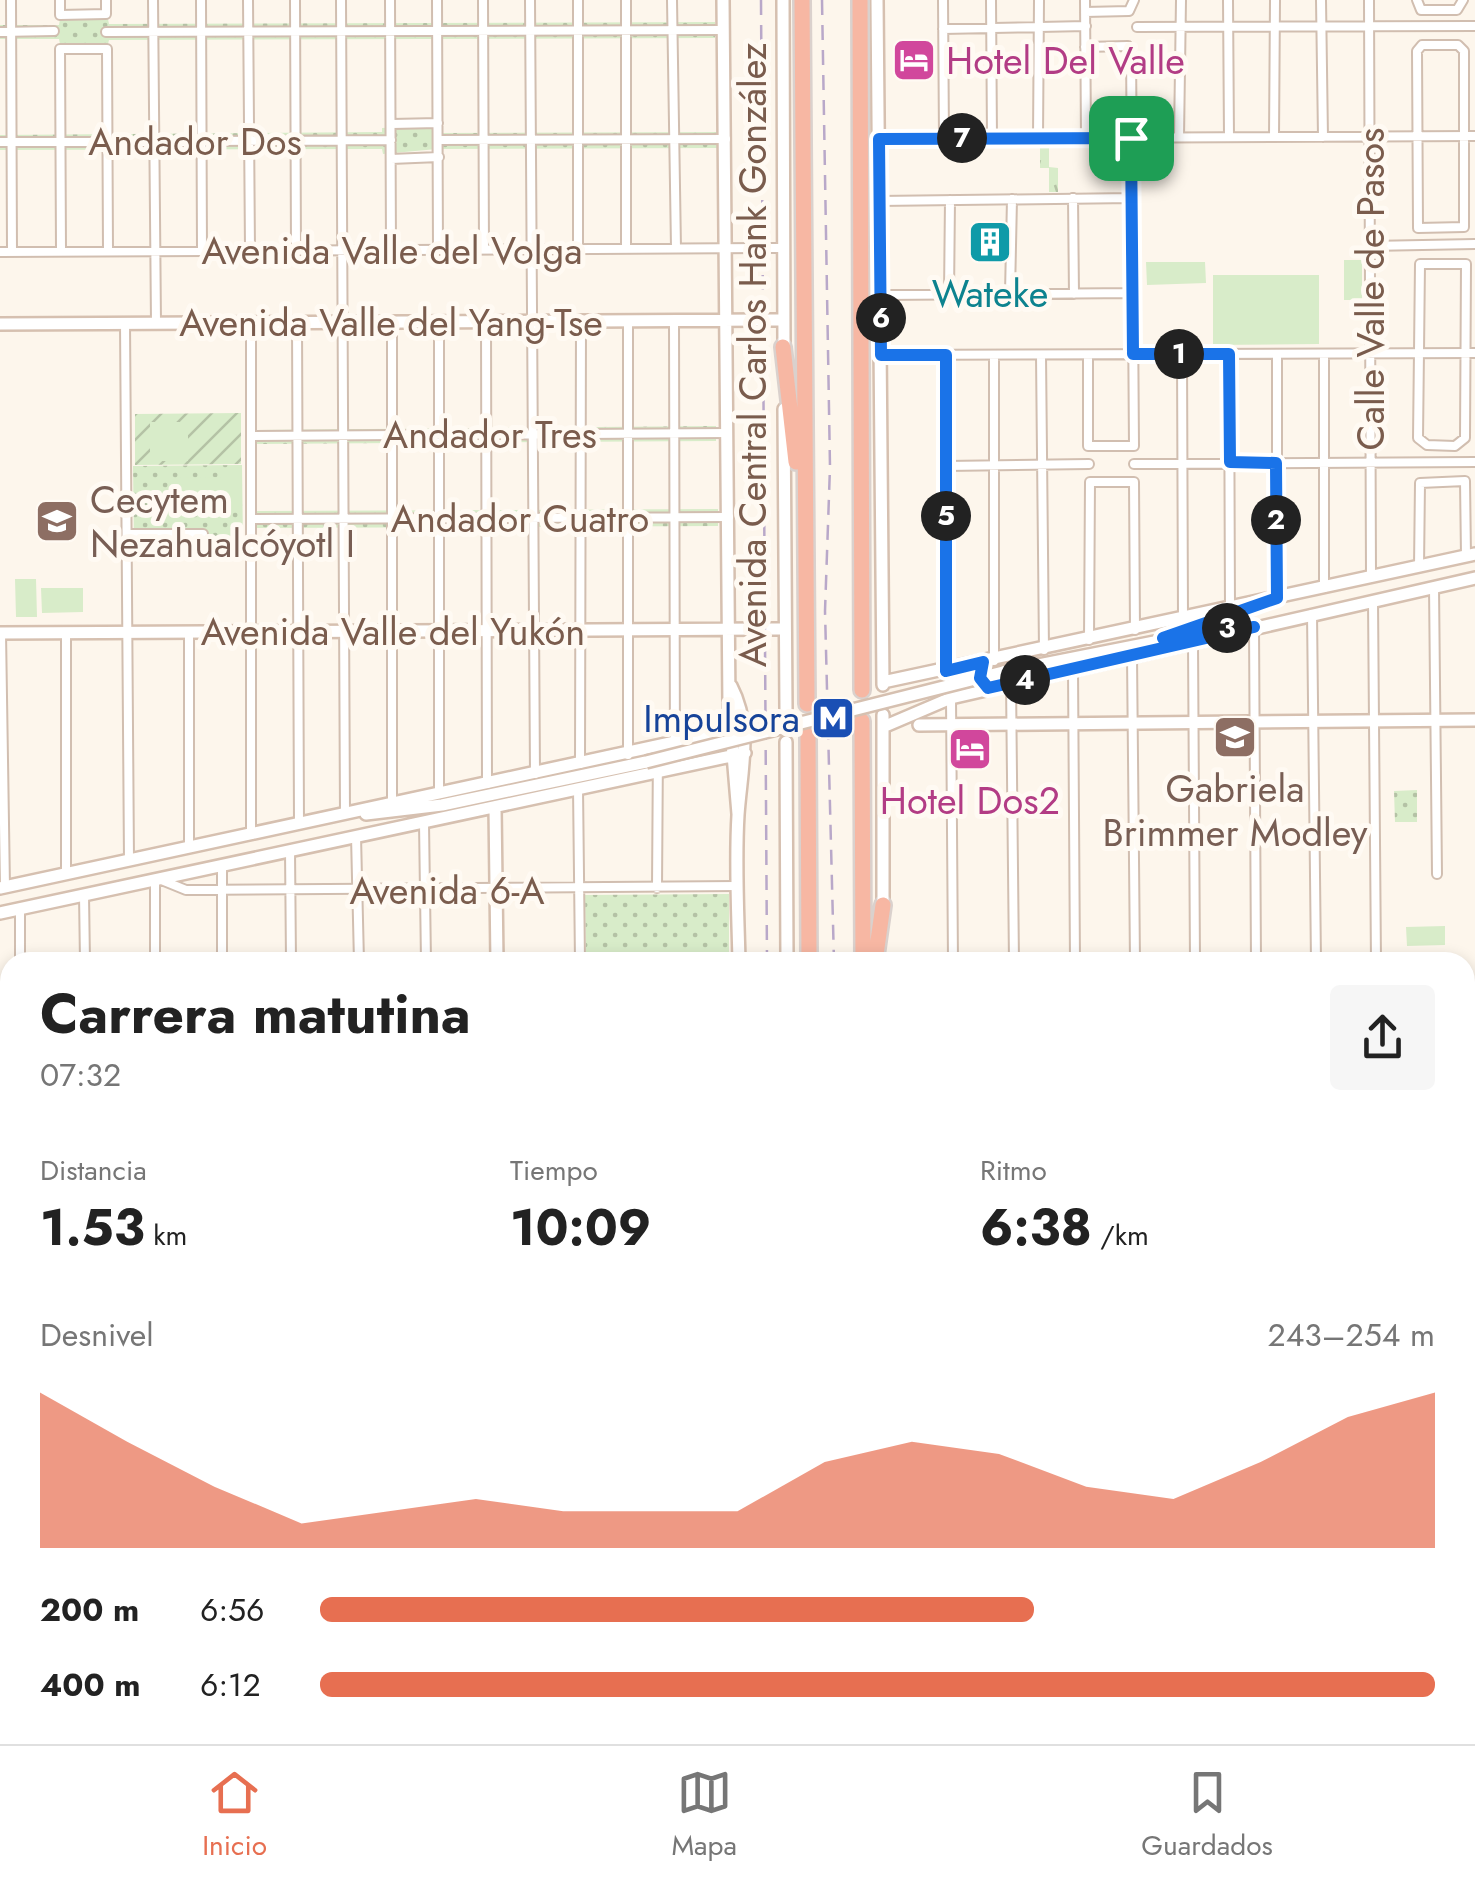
<!DOCTYPE html>
<html lang="es">
<head>
<meta charset="utf-8">
<style>
	:root { --surface:#fff; --page:#f6f6f6; --text:#222; --muted:#767676; --line:#e0e0e0; --accent:#e76f51 }
	body { margin:0; font-family:Jost,sans-serif; background:var(--page); color:var(--text); height:100vh; display:flex; flex-direction:column; font-size:38px; white-space:nowrap }
	* { box-sizing:border-box; margin:0 }
	p { font-size:32px; color:var(--muted) }
	.icon { flex:none; width:55px; height:55px; fill:none; stroke:currentColor; stroke-width:2; stroke-linecap:round; stroke-linejoin:round }
	.map { position:relative; flex:1; overflow:hidden }
	.drawer { position:absolute; left:0px; top:952px; width:1475px; height:792px; display:flex; flex-direction:column; background:var(--surface); border-radius:30px 30px 0 0; box-shadow:0 5px 15px #0003 }
	.drawer>* { flex:none }
	.pin { position:absolute; display:grid; place-items:center; width:85px; height:85px; color:#fff; margin:-42px; border-radius:20px; box-shadow:0 5px 15px #0006 }
	.km { position:absolute; width:50px; height:50px; margin:-25px; border-radius:50%; background:#222; color:#fff; font-size:28px; line-height:50px; text-align:center }
	.round { display:grid; place-items:center; flex:none; width:105px; height:105px; border-radius:10px; background:var(--page) }
	.headline { display:flex; align-items:center; justify-content:space-between; height:170px; padding:0 40px }
	h1 { font-size:55px; font-weight:700; line-height:75px }
	.metrics { display:grid; grid-template-columns:repeat(3,1fr); gap:15px; height:170px; padding:10px 40px }
	.metrics div { display:grid; align-content:center }
	.metrics b { font-size:50px; font-weight:700 }
	.metrics small { font-size:28px; font-weight:400 }
	.metrics p { font-size:28px }
	.chart { height:280px; padding:20px 40px }
	.chart p { display:flex; justify-content:space-between }
	.chart svg { width:100%; height:180px; margin-top:10px; fill:var(--accent); opacity:.7 }
	ul { padding:0 40px; list-style:none; font-size:32px }
	li { display:grid; grid-template-columns:160px 120px 1fr; align-items:center; height:75px }
	li i { height:25px; border-radius:12px; background:var(--accent) }
	.menu { display:flex; justify-content:space-around; align-items:center; height:140px; border-top:2px solid var(--line); background:var(--surface); font-size:28px; color:var(--muted) }
	.menu a { display:grid; justify-items:center; gap:5px }
	.menu .current { color:var(--accent) }
	.map>svg:first-child { display:block }
	.grass { fill:url(#grass-tufts) }
	.park { fill:url(#park-dots) }
	.garden { fill:url(#garden-furrows) }
	.pitch { fill:#d8ecc9 }
	.lines { fill:none; stroke-linecap:round; stroke-linejoin:round }
	.street-casing { stroke:#d1beb0; stroke-width:12 }
	.secondary-casing { stroke:#d6c0b0; stroke-width:16 }
	.highway-casing { stroke:#dad1cd; stroke-width:20 }
	.street { stroke:#fff; stroke-width:8 }
	.secondary { stroke:#fff; stroke-width:11 }
	.highway { stroke:#f7b7a3; stroke-width:15 }
	.rail { stroke:#b9a8c9; stroke-width:2.5; stroke-dasharray:15 10; stroke-linecap:butt }
	.secondary-bridge-casing { stroke:#d6c0b0; stroke-width:16; stroke-linecap:butt }
	.secondary-bridge { stroke:#fff; stroke-width:11 }
	.route-casing { stroke:#fff; stroke-width:20 }
	.route { stroke:#1a73e8; stroke-width:12 }
	.labels { text-anchor:middle; dominant-baseline:central; stroke-width:10; stroke-linejoin:round; paint-order:stroke }
	.hotel-label { font-size:38px; fill:#b23c85; stroke:#fffaf3; text-anchor:start }
	.street-label { font-size:38px; fill:#7a5c4d; stroke:#fffaf3 }
	.culture-label { font-size:38px; fill:#0d838f; stroke:#fffaf3 }
	.education-label { font-size:38px; fill:#785e54; stroke:#fffaf3; text-anchor:start }
	.transit-label { font-size:38px; fill:#164399; stroke:#fffaf3; text-anchor:end }
</style>
</head>
<body>
<div class="map">
<svg width="1475" height="1744" viewBox="0 0 1475 1744">
	<defs>
		<pattern id="grass-tufts" width="24" height="20" patternUnits="userSpaceOnUse" patternTransform="scale(2.5)"><rect width="24" height="20" fill="#d8ecc9"/><path d="M3 7l-1-3M5 7V3M7 7l1-3M15 17l-1-3M17 17v-4M19 17l1-3" fill="none" stroke="#b4c2a5"/></pattern>
		<pattern id="park-dots" width="8" height="8" patternUnits="userSpaceOnUse" patternTransform="scale(2.5)"><rect width="8" height="8" fill="#d8ecc9"/><path d="M2 2h.1M6 6h.1" fill="none" stroke="#b4c2a5" stroke-width="1.8" stroke-linecap="round"/></pattern>
		<pattern id="garden-furrows" width="10" height="10" patternUnits="userSpaceOnUse" patternTransform="scale(2.5)"><rect width="10" height="10" fill="#d8ecc9"/><path d="M-1 1l2-2M0 10L10 0M9 11l2-2" fill="none" stroke="#b4c2a5"/></pattern>
	</defs>
	<rect width="100%" height="100%" fill="#fdf6ec"/>
	<!-- grass -->
	<path class="grass" d="M1040 144H1049V167L1058 168V192H1049V168H1040Z"/>
	<!-- park -->
	<path class="park" d="M60 19H108L109 24 715 22V38L109 40 108 44H60L59 39H0V25H59Z
		M436 125 437 133 717 132V148L437 149 383 154 382 149 0 150V135L382 132V128Z
		M716 426V441L256 444V430Z
		M242 465 243 544 134 545 133 466Z
		M718 509V526L257 528V511Z
		M1417 790V822H1395L1394 791Z
		M729 894V962H586L585 895Z"/>
	<!-- garden -->
	<path class="garden" d="M241 413V464L135 465V414Z"/>
	<!-- pitch -->
	<path class="pitch" d="M1344 260H1362V300H1344Z
		M1146 262H1205L1206 283 1147 285Z
		M1213 275H1319V344L1213 345Z
		M150 422H188V461H150Z
		M241 467V506L173 507V478L223 477 224 468Z
		M15 579H36L37 617H16Z
		M41 588H83V612L42 613Z
		M1445 926V945L1407 946 1406 927Z"/>
	<g class="lines">
		<!-- street casing -->
		<g class="street-casing">
			<path id="street" d="M11 0 12 252
				M60 0V15L106 14V0
				M153 0 156 323
				M201 0 202 251
				M248 0 250 250
				M295 0 296 250
				M341 0 345 814
				M390 0 391 250
				M437 0 438 250
				M483 0 484 249
				M530 0 535 774
				M626 0V248
				M672 0 676 248
				M943 0 944 138
				M991 0 992 138
				M1085 0 1086 138
				M1228 0 1229 137
				M1321 0 1323 137
				M1369 0 1371 577
				M1417 0 1421 10H1457L1463 0
				M1085 12 1129 11 1134 0
				M1137 27 1475 26
				M943 29 1086 26
				M0 32 54 31
				M106 32 724 30
				M1422 45H1458L1464 51V227L1418 228 1417 51Z
				M1085 47 1128 46 1131 50 1134 446H1088V355
				M392 124 438 123
				M1179 137 1181 0
				M1274 137 1275 0
				M1038 138 1039 0
				M879 139 1475 136
				M438 140 726 139
				M0 142 391 140
				M391 159 439 157
				M1073 198 1074 294
				M879 201 1132 198
				M1370 246 1475 244
				M578 249V0
				M61 251 60 49H107L108 251
				M0 252 783 248
				M1420 264H1466L1465 438 1455 446 1427 445 1418 438Z
				M1010 293 1012 199
				M949 294 950 200
				M881 295 1133 293
				M486 321 487 784
				M628 321V755
				M674 321 675 767
				M251 322V835
				M297 322 299 824
				M125 323 129 861
				M1182 354 1183 620
				M1229 354 1230 609
				M1324 354V588
				M881 355 1475 353
				M946 355V671
				M994 355V661
				M1041 355 1044 650
				M251 436 728 433
				M1134 464 1475 462
				M946 466 1089 464
				M251 519 729 517
				M127 534H203
				M1419 567 1420 483 1465 481 1466 556
				M1434 587 1437 874
				M1277 598V354
				M1373 601 1376 962
				M1312 614 1316 962
				M1254 627 1256 962
				M189 632V848
				M1 633 5 887
				M66 633V874
				M1089 640 1090 482H1134L1135 630
				M1193 643 1195 962
				M1132 656 1135 962
				M1073 669 1075 962
				M1011 683 1014 962
				M951 698 953 962
				M580 764 581 321
				M578 788 580 962
				M439 794V322
				M392 804V322
				M424 823 426 962
				M356 836 359 962
				M290 850 291 962
				M159 879 186 890 738 886
				M155 880V962
				M657 888 658 748
				M84 895 85 962
				M20 962V909
				M222 962V865
				M0 1172H10
				M0 1415 10 1473
				M0 1593H10
				M0 1731H10
				M56 1735 58 1744
				M121 1735V1744
				M196 1735V1744
				M348 1735V1744
				M424 1735V1744
				M584 1735V1744
				M663 1735V1744
				M958 1735V1744
				M1019 1735 1020 1744
				M1080 1735V1744
				M1431 1735 1432 1744
				M273 1744V1735"/>
		</g>
		<!-- secondary casing -->
		<g class="secondary-casing">
			<path id="secondary" d="M723 0 729 707 738 814
				M783 0 784 351
				M877 0 883 685
				M0 324 783 320
				M784 409 786 710
				M0 633 785 629
				M1003 672 1230 627
				M883 682 1475 554
				M731 686C753 728 741 770 738 815 735 864 738 914 739 962
				M919 725 1475 720
				M883 727 951 698 1475 578
				M786 742 787 962
				M495 807 497 962
				M366 814 442 805 646 762
				M0 888 744 727
				M0 913 745 753
				M883 913V715
				M1465 1139H1475
				M0 1350H10
				M0 1378H10
				M1465 1562H1475
				M1465 1684 1475 1683
				M1465 1696 1475 1694
				M503 1735V1744
				M744 1735V1744
				M792 1735V1744
				M888 1744V1735
				M1134 1744 1183 1735
				M1190 1744 1237 1735"/>
		</g>
		<!-- highway casing -->
		<g class="highway-casing">
			<path id="highway" d="M802 0 807 704
				M860 0 862 690
				M783 347 796 462
				M862 721 863 962
				M808 736 809 962
				M875 962 883 905
				M813 1735V1744
				M868 1735V1744"/>
		</g>
		<!-- street -->
		<use href="#street" class="street"/>
		<!-- secondary -->
		<use href="#secondary" class="secondary"/>
		<!-- highway -->
		<use href="#highway" class="highway"/>
		<!-- rail -->
		<path class="rail" d="M761 0 767 962
			M822 0 830 467 825 611 834 962
			M771 1735V1744
			M839 1735V1744"/>
		<!-- secondary-bridge casing -->
		<g class="secondary-bridge-casing">
			<path id="secondary-bridge" d="M646 762 1003 672"/>
		</g>
		<!-- secondary-bridge -->
		<use href="#secondary-bridge" class="secondary-bridge"/>
	</g>
	<g class="lines">
		<!-- route casing -->
		<g class="route-casing">
			<path id="route" d="M1131 138 1133 354H1229L1230 462 1276 463 1277 598 1163 638 1254 627 988 688 980 678 983 662 946 671V355H881L879 139Z"/>
		</g>
		<!-- route -->
		<use href="#route" class="route"/>
	</g>
	<!-- icons -->
	<defs>
		<g id="hotel-square" transform="scale(2.25)"><rect x="-9" y="-9" width="18" height="18" rx="4" fill="#d1479c" stroke="#fffaf3"/><path d="M-6-4.5h1.5V1H6V5H4.5V3h-9V5H-6ZM-4 0a1.8 1.8 0 1 1 3.6 0ZM.5 0V-2.5h3Q6-2.5 6 0Z" fill="#fff"/></g>
		<g id="building-square" transform="scale(2.25)"><rect x="-9" y="-9" width="18" height="18" rx="4" fill="#0f9aa8" stroke="#fffaf3"/><path d="M-4-6H4V6H1V3H-1V6H-4ZM-2.5-4.3h1.7v1.8h-1.7ZM.8-4.3h1.7v1.8H.8ZM-2.5-1h1.7V.8h-1.7ZM.8-1h1.7V.8H.8Z" fill="#fff"/></g>
		<g id="university-square" transform="scale(2.25)"><rect x="-9" y="-9" width="18" height="18" rx="4" fill="#8d6e63" stroke="#fffaf3"/><path d="M0-5L7-2L0 1L-7-2ZM-4 1L0 2.5L4 1V4Q0 6-4 4Z" fill="#fff"/></g>
		<g id="metro-square" transform="scale(2.25)"><rect x="-9" y="-9" width="18" height="18" rx="4" fill="#1a4fb4" stroke="#fffaf3"/><path d="M-5.5 5V-5H-3L0 0L3-5H5.5V5H3V-.5L0 4L-3-.5V5Z" fill="#fff"/></g>
		<g id="school-square" transform="scale(2.25)"><rect x="-9" y="-9" width="18" height="18" rx="4" fill="#8d6e63" stroke="#fffaf3"/><path d="M0-5L7-2L0 1L-7-2ZM-4 1L0 2.5L4 1V4Q0 6-4 4Z" fill="#fff"/></g>
	</defs>
	<g fill-rule="evenodd">
		<use href="#hotel-square" x="914" y="60"/>
		<use href="#building-square" x="990" y="242"/>
		<use href="#university-square" x="57" y="521"/>
		<use href="#metro-square" x="833" y="718"/>
		<use href="#school-square" x="1235" y="737"/>
		<use href="#hotel-square" x="970" y="749"/>
	</g>
	<g class="labels">
		<!-- hotel labels -->
		<g class="hotel-label">
			<text x="946" y="60">Hotel Del Valle</text>
			<text x="970" y="800" text-anchor="middle">Hotel Dos2</text>
		</g>
		<!-- street labels -->
		<g class="street-label">
			<text x="195" y="141">Andador Dos</text>
			<text x="392" y="250">Avenida Valle del Volga</text>
			<text transform="translate(1370 289) rotate(-90)">Calle Valle de Pasos</text>
			<text x="391" y="322">Avenida Valle del Yang-Tse</text>
			<text transform="translate(752 355) rotate(-90)">Avenida Central Carlos Hank González</text>
			<text x="490" y="434">Andador Tres</text>
			<text x="520" y="518">Andador Cuatro</text>
			<text x="393" y="631">Avenida Valle del Yukón</text>
			<text x="447" y="890">Avenida 6-A</text>
		</g>
		<!-- culture labels -->
		<g class="culture-label">
			<text x="990" y="293">Wateke</text>
		</g>
		<!-- education labels -->
		<g class="education-label">
			<text x="90" y="499">Cecytem<tspan x="90" dy="44">Nezahualcóyotl I</tspan></text>
			<text x="1235" y="788" text-anchor="middle">Gabriela<tspan x="1235" dy="44">Brimmer Modley</tspan></text>
		</g>
		<!-- transit labels -->
		<g class="transit-label">
			<text x="800" y="718">Impulsora</text>
		</g>
	</g>
</svg>
<div class="pin" style="left:1131px;top:138px;background:#1e9e55"><svg class="icon" aria-label="arrive" viewBox="0 0 24 24"><path d="M6 21V4h12l-3 4 3 4H6"/></svg></div>
<b class="km" style="left:1179px;top:354px">1</b>
<b class="km" style="left:1276px;top:520px">2</b>
<b class="km" style="left:1227px;top:628px">3</b>
<b class="km" style="left:1025px;top:680px">4</b>
<b class="km" style="left:946px;top:516px">5</b>
<b class="km" style="left:881px;top:318px">6</b>
<b class="km" style="left:962px;top:138px">7</b>
<section class="drawer">
<div class="headline"><div><h1>Carrera matutina</h1><p>07:32</p></div><a class="round"><svg class="icon" aria-label="share" viewBox="0 0 24 24"><path d="M12 15V3M7 8l5-5 5 5M5 13v7h14v-7"/></svg></a></div>
<div class="metrics">
<div><p>Distancia</p><b>1.53<small> km</small></b></div>
<div><p>Tiempo</p><b>10:09</b></div>
<div><p>Ritmo</p><b>6:38<small> /km</small></b></div>
</div>
<div class="chart"><p><span>Desnivel</span>243–254 m</p>
<svg viewBox="0 0 160 44" preserveAspectRatio="none"><path d="M0 44V6L10 18L20 29L30 38L40 35L50 32L60 35L70 35L80 35L90 23L100 18L110 21L120 29L130 32L140 23L150 12L160 6V44z"/></svg>
</div>
<ul>
<li><b>200 m</b>6:56<i style="width:64%"></i></li>
<li><b>400 m</b>6:12<i style="width:100%"></i></li>
</ul>
</section>
</div>
<nav class="menu">
<a class="current"><svg class="icon" aria-label="home" viewBox="0 0 24 24"><path d="M3 11l9-7 9 7M6 9v11h12V9"/></svg>Inicio</a>
<a><svg class="icon" aria-label="map" viewBox="0 0 24 24"><path d="M3 6l6-2 6 2 6-2v14l-6 2-6-2-6 2zM9 4v14M15 6v14"/></svg>Mapa</a>
<a><svg class="icon" aria-label="saved" viewBox="0 0 24 24"><path d="M7 4h10v16l-5-4-5 4z"/></svg>Guardados</a>
</nav>
</body>
</html>
